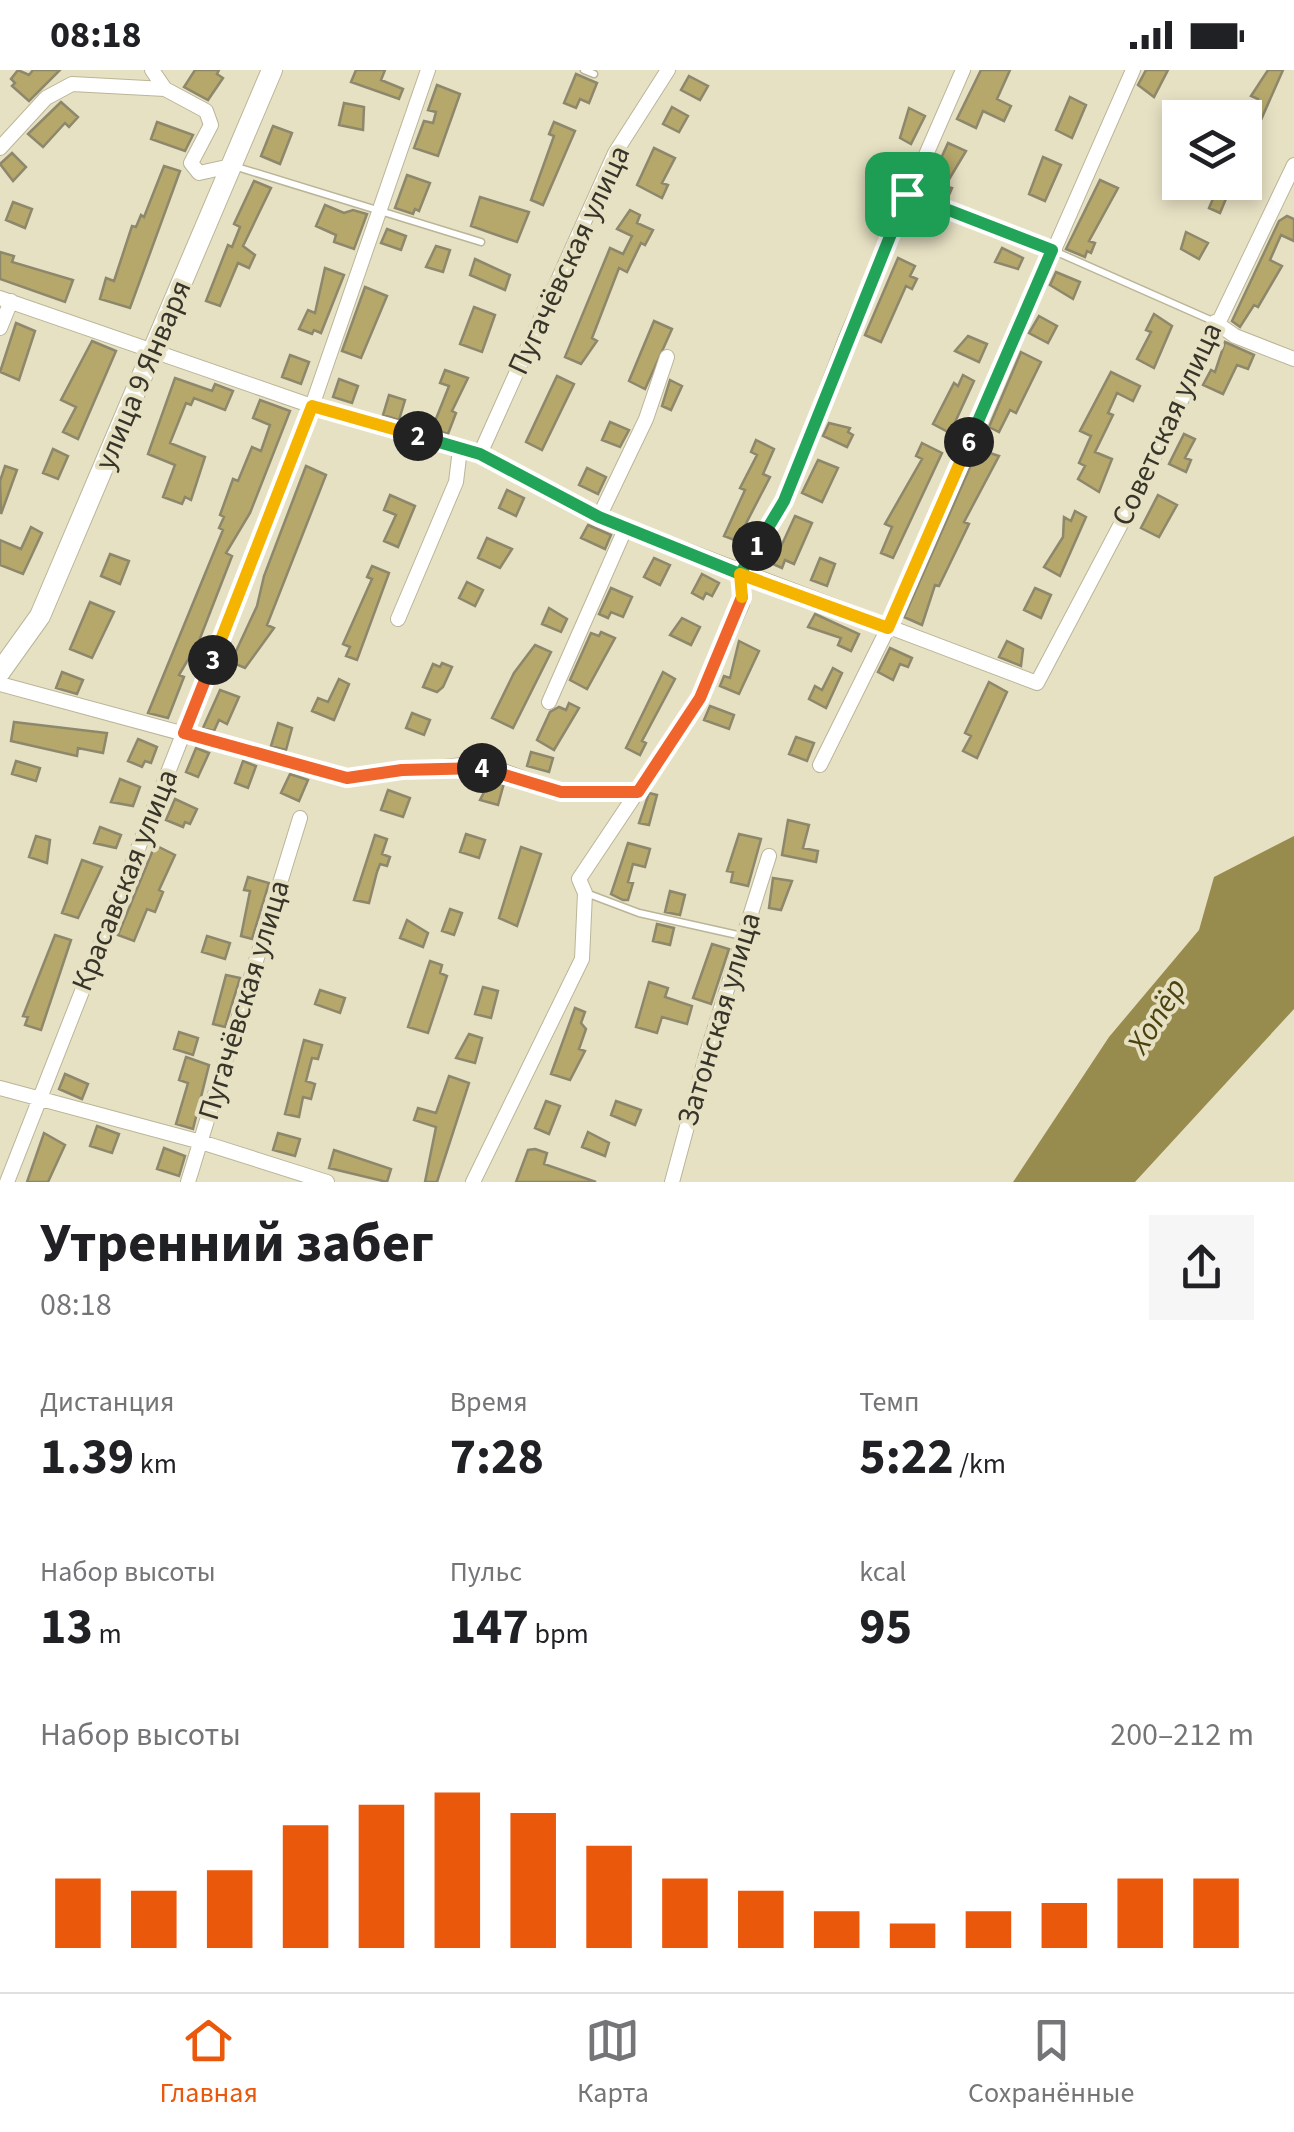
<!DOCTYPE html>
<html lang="ru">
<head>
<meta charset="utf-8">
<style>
	:root { --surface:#fff; --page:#f6f6f6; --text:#202124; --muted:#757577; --line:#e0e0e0; --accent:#ea580c }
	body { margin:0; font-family:"Source Sans 3",sans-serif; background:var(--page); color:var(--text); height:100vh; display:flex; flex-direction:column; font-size:38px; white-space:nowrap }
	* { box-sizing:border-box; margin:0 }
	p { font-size:32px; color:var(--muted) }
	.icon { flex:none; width:55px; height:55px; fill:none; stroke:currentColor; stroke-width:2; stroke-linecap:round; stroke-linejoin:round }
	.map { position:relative; height:1112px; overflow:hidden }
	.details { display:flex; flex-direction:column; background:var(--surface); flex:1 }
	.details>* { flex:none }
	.controls { position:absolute; left:1162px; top:30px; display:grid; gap:20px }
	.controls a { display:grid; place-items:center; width:100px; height:100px; border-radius:0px; background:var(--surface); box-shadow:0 5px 15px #0003; font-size:50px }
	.pin { position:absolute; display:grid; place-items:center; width:85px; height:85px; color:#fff; margin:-42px; border-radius:20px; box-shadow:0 5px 15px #0006 }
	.km { position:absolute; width:50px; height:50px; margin:-25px; border-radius:50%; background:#222; color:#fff; font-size:28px; line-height:50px; text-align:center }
	.round { display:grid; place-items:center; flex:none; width:105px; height:105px; border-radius:0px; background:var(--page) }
	.head { display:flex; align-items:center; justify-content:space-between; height:170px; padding:0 40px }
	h1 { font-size:55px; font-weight:700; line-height:75px }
	.stats { display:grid; grid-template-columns:repeat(3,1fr); gap:15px; height:170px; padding:10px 40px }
	.stats div { display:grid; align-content:center }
	.stats b { font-size:50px; font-weight:700 }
	.stats small { font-size:28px; font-weight:400 }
	.stats p { font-size:28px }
	.chart { height:280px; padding:20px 40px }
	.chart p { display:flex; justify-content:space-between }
	.chart svg { width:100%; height:180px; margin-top:10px; stroke:var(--accent); stroke-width:6 }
	.status { display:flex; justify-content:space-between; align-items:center; height:70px; padding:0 50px; background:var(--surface); direction:ltr }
	.status svg { height:28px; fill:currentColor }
	.tab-bar { display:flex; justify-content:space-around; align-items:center; height:140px; border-top:2px solid var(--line); background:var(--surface); font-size:28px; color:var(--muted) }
	.tab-bar a { display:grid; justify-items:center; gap:5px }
	.tab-bar .current { color:var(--accent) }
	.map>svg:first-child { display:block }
	.water { fill:#988b4e }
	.building { fill:#b6a86b; stroke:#8d876c; stroke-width:2.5 }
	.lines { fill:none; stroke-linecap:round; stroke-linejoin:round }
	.service-casing { stroke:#bbb598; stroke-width:9 }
	.minor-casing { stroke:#bbb598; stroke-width:16 }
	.secondary-casing { stroke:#bbb598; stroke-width:22 }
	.service { stroke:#fff; stroke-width:6 }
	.minor { stroke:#fff; stroke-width:14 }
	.secondary { stroke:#fff; stroke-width:20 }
	.split-1-casing { stroke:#fff; stroke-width:20 }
	.split-2-casing { stroke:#fff; stroke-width:20 }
	.split-3-casing { stroke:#fff; stroke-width:20 }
	.split-4-casing { stroke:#fff; stroke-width:20 }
	.split-5-casing { stroke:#fff; stroke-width:20 }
	.split-6-casing { stroke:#fff; stroke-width:20 }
	.split-7-casing { stroke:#fff; stroke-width:20 }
	.split-1 { stroke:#22a559; stroke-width:12 }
	.split-2 { stroke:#22a559; stroke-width:12 }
	.split-3 { stroke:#f5b400; stroke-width:12 }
	.split-4 { stroke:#f0652b; stroke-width:12 }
	.split-5 { stroke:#f0652b; stroke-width:12 }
	.split-6 { stroke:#f5b400; stroke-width:12 }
	.split-7 { stroke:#22a559; stroke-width:12 }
	.labels { text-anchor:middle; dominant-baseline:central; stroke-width:8; stroke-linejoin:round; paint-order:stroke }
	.street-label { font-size:30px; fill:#373429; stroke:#e7e1c4 }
	.water-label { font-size:32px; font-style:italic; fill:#4c4210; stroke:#e7e1c4 }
</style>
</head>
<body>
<div class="status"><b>08:18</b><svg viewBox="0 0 49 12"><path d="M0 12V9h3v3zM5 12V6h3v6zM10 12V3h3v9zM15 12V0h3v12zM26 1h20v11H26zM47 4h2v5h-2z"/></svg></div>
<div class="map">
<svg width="1294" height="1112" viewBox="0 0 1294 1112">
	<rect width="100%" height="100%" fill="#e7e1c4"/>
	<!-- water -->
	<path class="water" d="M1294 766V939L1135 1112H1013L1109 967 1199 860 1214 807Z"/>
	<!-- building -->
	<path class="building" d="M18 0 29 5 33 0H60L29 31 12 16 15 13 11 9Z
		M195 0H219L217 4 223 8 208 30 184 17Z
		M356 0H385L381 10 403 19 399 29 351 12Z
		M981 0H1010L997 29 1011 36 1004 51 983 41 976 58 957 49Z
		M1146 0H1168L1154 27 1138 15Z
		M1268 0H1283L1245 86V58L1258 29 1251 26Z
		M576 4 597 13 589 33 580 29 576 38 564 33Z
		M689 6 708 16 700 30 681 20Z
		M437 15 460 24 438 86 414 78 424 51 433 53 436 42 428 40Z
		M1070 27 1086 35 1072 68 1056 60Z
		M61 32 78 47 69 57 65 53 43 77 28 64Z
		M344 33 364 37 363 60 339 55Z
		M672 37 688 46 679 62 663 54Z
		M909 38 925 46 911 74 900 68Z
		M157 52 193 65 185 81 151 69Z
		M554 52 575 61 543 135 531 130 554 66 549 64Z
		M273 56 292 63 280 94 261 86Z
		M948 73 966 81 945 116 952 118 946 132 925 124Z
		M654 78 675 88 662 113 668 115 662 128 637 115Z
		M12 83 26 97 13 111 0 94Z
		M1043 87 1061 95 1045 131 1029 124Z
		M164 96 180 101 130 238 100 229 106 208 114 211 132 156 136 157 141 145 144 147Z
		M407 105 430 113 419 141 415 139 413 144 395 138Z
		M1100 110 1118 118 1089 171 1095 173 1091 183 1087 181 1085 187 1066 179Z
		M254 111 271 118 243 176 255 185 249 198 238 193 220 236 206 231 228 175 232 177 240 157 234 154Z
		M1220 112H1233L1220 143 1209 138Z
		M480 127 529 142 517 172 471 156Z
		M13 132 32 139 25 158 6 150Z
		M325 135 344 143 353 140 367 144 354 179 334 172 336 165 316 156Z
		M630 140 640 145 637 153 653 160 645 175 641 173 627 202 619 198 592 268 597 271 581 294 565 287 610 178 623 184 632 166 617 159Z
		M1287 146 1294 149V171L1281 165 1270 190 1282 196 1258 237 1254 235 1240 257 1232 251 1279 151Z
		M387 159 406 166 401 180 381 173Z
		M1186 162 1208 173 1199 189 1181 179Z
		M436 176 450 180 443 202 426 197Z
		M1002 178 1023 188 1018 199 995 192Z
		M0 182 14 186 12 192 73 210 65 232 0 209Z
		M898 188 915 196 910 206 917 209 912 219 906 216 881 272 865 265Z
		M475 189 510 205 505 220 470 205Z
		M325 198 344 205 321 263 314 260 312 264 299 259 308 240 315 243Z
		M1056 202 1080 212 1073 229 1050 215Z
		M365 217 387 226 361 288 342 281Z
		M474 237 495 245 482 282 460 274Z
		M1154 244 1172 256 1154 298 1137 289 1151 262 1146 260Z
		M1039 246 1057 256 1048 273 1029 263Z
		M654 251 672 259 645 319 629 311Z
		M16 253 35 261 19 310 0 302Z
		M968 266 987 274 979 292 955 281Z
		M92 271 116 281 78 369 63 362 76 337 61 330Z
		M1225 272 1254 285 1248 299 1237 295 1223 324 1203 315 1211 300 1215 302Z
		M1021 282 1041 292 1016 343 1010 340 999 362 989 357Z
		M290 285 309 292 301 314 282 307Z
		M445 300 468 308 452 341 456 343 448 364 432 359 449 316 440 313Z
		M1111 302 1140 316 1133 331 1117 323 1108 343 1113 345 1095 382 1112 389 1099 422 1078 409 1085 396 1079 393 1091 366 1080 361Z
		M963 305 974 311 950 363 933 354 954 313 958 316Z
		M557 306 574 314 542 380 526 372Z
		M175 308 212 321 215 314 233 321 225 340 194 328 191 335 186 333 170 373 205 387 191 430 185 427 182 434 163 427 175 395 148 384Z
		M339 309 358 316 352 333 333 327Z
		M670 310 682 316 671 340 662 336Z
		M389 325 405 330 399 350 383 345Z
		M260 330 290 341 250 443 226 483 232 486 199 571 179 605 184 607 168 648 148 643 223 460 219 458 224 447 220 445 233 409 238 411 252 377 261 381 270 355 253 348Z
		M610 352 629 360 620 377 602 370Z
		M829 353 850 358 848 362 853 365 847 377 823 366Z
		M1184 364 1195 369 1185 388 1191 390 1186 402 1169 394Z
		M756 370 774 379 763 404 770 407 737 471 724 466 745 420 740 418 757 385 751 382Z
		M922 373 942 383 893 488 881 483 892 457 885 454 922 389 916 386Z
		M53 379 68 386 58 409 43 403Z
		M978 379 999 386 964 452 969 454 939 516 935 515 922 555 904 547Z
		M818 390 838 398 822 432 802 423Z
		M5 396 17 400 1 444 0 411Z
		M306 396 326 405 267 555 274 558 245 598 231 592 257 536 264 506Z
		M587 398 606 407 598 424 579 415Z
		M507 420 524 428 516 446 499 438Z
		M390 425 415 436 398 477 384 471 396 445 384 440Z
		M1158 425 1177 435 1159 467 1141 458Z
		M1075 441 1086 447 1060 506 1044 497 1063 467 1064 447 1071 451Z
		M795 446 812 453 794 494 785 490 782 498 773 494Z
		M588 455 611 465 605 479 581 468Z
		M31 457 42 463 23 504 0 495V470L21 479Z
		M487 468 512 479 500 498 478 488Z
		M110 484 129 491 120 514 101 506Z
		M654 488 670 495 660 515 644 507Z
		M820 488 835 494 827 516 811 510Z
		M372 496 389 503 357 590 346 586 350 577 343 574 372 509 367 507Z
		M702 504 719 513 712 526 706 523 703 529 692 523Z
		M467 512 483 520 475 536 459 528Z
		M611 518 632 527 623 547 611 542 608 548 599 544Z
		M1035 518 1051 525 1041 548 1024 540Z
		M90 532 114 542 92 588 70 579Z
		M549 538 567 549 561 562 542 554Z
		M815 544 859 564 851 581 838 575 841 568 808 557Z
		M682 548 700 557 691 575 670 565Z
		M601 562 615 568 587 619 570 610 591 563 599 566Z
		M739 571 759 581 739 624 720 616 724 606 730 608Z
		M1007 571 1023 579 1021 596 999 587Z
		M535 575 551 582 513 658 492 648 514 603Z
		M890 578 912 588 908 597 900 594 893 610 878 602Z
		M442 593 452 597 443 617 437 622 423 617 433 594 440 597Z
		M833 598 842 603 826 638 809 629 815 616 822 620Z
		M62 602 83 610 77 624 56 618Z
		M663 602 675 609 642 671 646 673 640 685 626 678Z
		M339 609 349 614 334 650 312 641 318 628 328 632Z
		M989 612 1007 622 977 688 963 681 971 666 965 663Z
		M220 620 239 627 227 654 219 650 214 661 203 658Z
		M569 633 579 638 554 680 537 670 550 642 559 637 566 640Z
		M710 636 734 645 729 659 704 650Z
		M412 643 430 650 424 665 406 658Z
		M14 652 107 663 103 683 78 678 77 686 11 671Z
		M278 653 292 658 286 680 271 676Z
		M796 667 814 673 807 691 789 684Z
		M138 669 157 677 151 693 145 691 142 697 128 691Z
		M196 678 209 683 198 707 186 702Z
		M531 682 553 688 549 702 527 696Z
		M16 691 40 698 36 711 12 704Z
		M243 691 256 696 248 718 235 713Z
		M290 704 308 710 299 731 281 723Z
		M120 709 140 717 133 736 111 732Z
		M491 709 504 713 498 735 480 730Z
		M388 720 410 728 403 747 381 740Z
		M649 723 657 725 649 755 639 753Z
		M175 729 197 739 190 754 185 752 183 757 166 750Z
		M788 750 809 755 803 778 818 781 816 792 782 785Z
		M100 757 121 765 116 778 94 773Z
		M466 764 485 770 479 788 460 782Z
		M739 764 761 769 748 816 731 812 733 802 727 801Z
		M375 765 387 769 382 784 390 787 387 796 380 794 377 802 369 833 354 830Z
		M36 766 50 770 47 793 29 787Z
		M628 773 650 779 645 797 633 794 628 812 633 813 628 830H623L611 824Z
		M155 775 175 785 159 820 163 822 155 842 147 839 134 871 118 865Z
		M521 777 541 784 517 856 499 848Z
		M82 790 102 797 78 848 62 843Z
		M248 807 269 813 252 869 241 866 250 821 244 820Z
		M773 808 792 811 781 840 769 838Z
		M670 821 685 825 680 845 665 842Z
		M450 839 462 843 454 865 442 861Z
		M407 850 428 863 423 877 400 868Z
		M657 854 674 858 670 875 653 871Z
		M55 865 71 870 41 960 25 955 28 947 23 946Z
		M207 866 230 873 225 889 202 882Z
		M712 874 729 879 711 934 693 928Z
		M430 891 442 895 440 903 447 906 428 963 408 957Z
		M226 905 240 908 225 957 213 954Z
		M649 912 668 918 665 927 692 936 687 954 662 947 657 963 636 957Z
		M483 917 498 921 491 948 475 944Z
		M320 920 345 928 340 943 315 934Z
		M575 938 585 942 581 953 586 959 579 979 585 981 570 1010 551 1004Z
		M179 962 198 968 193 985 174 979Z
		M469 964 482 968 475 993 456 988Z
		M304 970 322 975 318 989 312 988 306 1011 315 1014 311 1029 303 1027 299 1047 285 1044Z
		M186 987 209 995 193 1059 176 1054 188 1013 179 1010Z
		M65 1004 88 1014 82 1029 59 1019Z
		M449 1006 469 1013 437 1112H425L436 1057 414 1050 418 1038 436 1043Z
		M546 1031 560 1036 549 1064 535 1058Z
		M616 1031 641 1040 635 1055 611 1045Z
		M97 1056 119 1064 112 1083 90 1076Z
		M588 1062 609 1073 605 1086 582 1077Z
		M44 1063 65 1075 48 1112H27Z
		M278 1063 300 1069 295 1086 273 1080Z
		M164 1078 185 1086 179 1106 157 1099Z
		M535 1079 547 1083 544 1094 596 1112H516L528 1080Z
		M334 1080 391 1099 387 1112 329 1098Z"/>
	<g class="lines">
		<!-- service casing -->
		<g class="service-casing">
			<path id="service" d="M584 0 594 4
				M237 97 481 172
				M908 125 1052 180 1215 252
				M586 823 639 843 742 866"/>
		</g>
		<!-- minor casing -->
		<g class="minor-casing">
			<path id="minor" d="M152 0 165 19
				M0 78 46 28 72 14 165 19 206 41 211 55 191 93 199 103 231 96
				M0 228 312 336 480 384 599 447 1037 613 1131 435 1294 95
				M1215 252 1235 266 1294 289
				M0 258 11 231
				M480 384 615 83 668 0
				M599 447 646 349 667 287
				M398 549 456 412 460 379
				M0 614 347 708 462 695 498 699 561 722H638
				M549 632 626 457
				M820 695 888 558 1133 0
				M0 1018 201 1072 327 1112
				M7 1112 312 336 428 0
				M188 1112 300 748
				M473 1112 582 889 585 823 579 809 700 628 742 534 741 504 784 431 846 268 963 0
				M672 1112 706 986 769 786"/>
		</g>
		<!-- secondary casing -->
		<g class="secondary-casing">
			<path id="secondary" d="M0 602 40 546 272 0"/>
		</g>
		<!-- service -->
		<use href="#service" class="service"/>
		<!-- minor -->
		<use href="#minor" class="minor"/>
		<!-- secondary -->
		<use href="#secondary" class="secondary"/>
	</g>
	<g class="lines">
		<!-- split-1 casing -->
		<g class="split-1-casing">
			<path id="split-1" d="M757 476 784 431 907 124"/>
		</g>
		<!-- split-2 casing -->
		<g class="split-2-casing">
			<path id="split-2" d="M418 366 480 384 599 447 740 504 757 476"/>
		</g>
		<!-- split-3 casing -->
		<g class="split-3-casing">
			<path id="split-3" d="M213 590 312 336 418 366"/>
		</g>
		<!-- split-4 casing -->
		<g class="split-4-casing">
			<path id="split-4" d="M213 590 184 663 347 708 402 700 482 698"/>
		</g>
		<!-- split-5 casing -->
		<g class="split-5-casing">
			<path id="split-5" d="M482 698 561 722H638L700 628 742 527"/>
		</g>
		<!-- split-6 casing -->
		<g class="split-6-casing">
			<path id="split-6" d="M742 527 740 504 888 558 969 372"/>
		</g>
		<!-- split-7 casing -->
		<g class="split-7-casing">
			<path id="split-7" d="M907 124 1052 180 969 372"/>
		</g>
		<!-- split-1 -->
		<use href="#split-1" class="split-1"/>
		<!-- split-2 -->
		<use href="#split-2" class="split-2"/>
		<!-- split-3 -->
		<use href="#split-3" class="split-3"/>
		<!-- split-4 -->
		<use href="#split-4" class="split-4"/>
		<!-- split-5 -->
		<use href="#split-5" class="split-5"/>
		<!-- split-6 -->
		<use href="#split-6" class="split-6"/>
		<!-- split-7 -->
		<use href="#split-7" class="split-7"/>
	</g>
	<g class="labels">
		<!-- street labels -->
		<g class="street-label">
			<text transform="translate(569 190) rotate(-65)">Пугачёвская улица</text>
			<text transform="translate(143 305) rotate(-67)">улица 9 Января</text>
			<text transform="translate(1167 354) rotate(-65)">Советская улица</text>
			<text transform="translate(125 810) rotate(-68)">Красавская улица</text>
			<text transform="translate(244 930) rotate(-73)">Пугачёвская улица</text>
			<text transform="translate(719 949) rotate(-73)">Затонская улица</text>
		</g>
		<!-- water labels -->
		<g class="water-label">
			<text transform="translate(1157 946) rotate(-58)">Хопёр</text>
		</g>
	</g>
</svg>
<div class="controls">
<a><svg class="icon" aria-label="layers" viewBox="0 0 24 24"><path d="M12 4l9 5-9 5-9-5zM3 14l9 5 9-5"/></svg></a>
</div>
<div class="pin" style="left:907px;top:124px;background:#1e9e55"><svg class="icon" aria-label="arrive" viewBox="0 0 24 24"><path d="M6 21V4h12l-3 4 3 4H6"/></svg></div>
<b class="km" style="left:757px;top:476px">1</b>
<b class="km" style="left:418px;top:366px">2</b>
<b class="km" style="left:213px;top:590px">3</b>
<b class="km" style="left:482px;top:698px">4</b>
<b class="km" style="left:969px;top:372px">6</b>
</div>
<section class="details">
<div class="head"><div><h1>Утренний забег</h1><p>08:18</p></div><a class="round"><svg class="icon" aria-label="share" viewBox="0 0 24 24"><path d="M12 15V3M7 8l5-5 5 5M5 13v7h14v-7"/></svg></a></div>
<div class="stats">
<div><p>Дистанция</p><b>1.39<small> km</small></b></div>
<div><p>Время</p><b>7:28</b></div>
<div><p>Темп</p><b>5:22<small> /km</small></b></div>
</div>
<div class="stats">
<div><p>Набор высоты</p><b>13<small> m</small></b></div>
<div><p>Пульс</p><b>147<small> bpm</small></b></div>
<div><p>kcal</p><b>95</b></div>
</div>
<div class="chart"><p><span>Набор высоты</span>200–212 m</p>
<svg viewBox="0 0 160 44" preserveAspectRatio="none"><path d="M5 44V27M15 44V30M25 44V25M35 44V14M45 44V9M55 44V6M65 44V11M75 44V19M85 44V27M95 44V30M105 44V35M115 44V38M125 44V35M135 44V33M145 44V27M155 44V27"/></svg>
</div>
</section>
<nav class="tab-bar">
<a class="current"><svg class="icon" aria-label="home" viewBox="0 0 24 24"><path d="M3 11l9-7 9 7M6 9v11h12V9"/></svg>Главная</a>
<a><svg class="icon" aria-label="map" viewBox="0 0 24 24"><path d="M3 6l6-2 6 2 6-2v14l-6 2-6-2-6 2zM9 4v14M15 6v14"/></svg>Карта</a>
<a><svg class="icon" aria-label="saved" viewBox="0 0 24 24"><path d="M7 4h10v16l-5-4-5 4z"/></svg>Сохранённые</a>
</nav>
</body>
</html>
